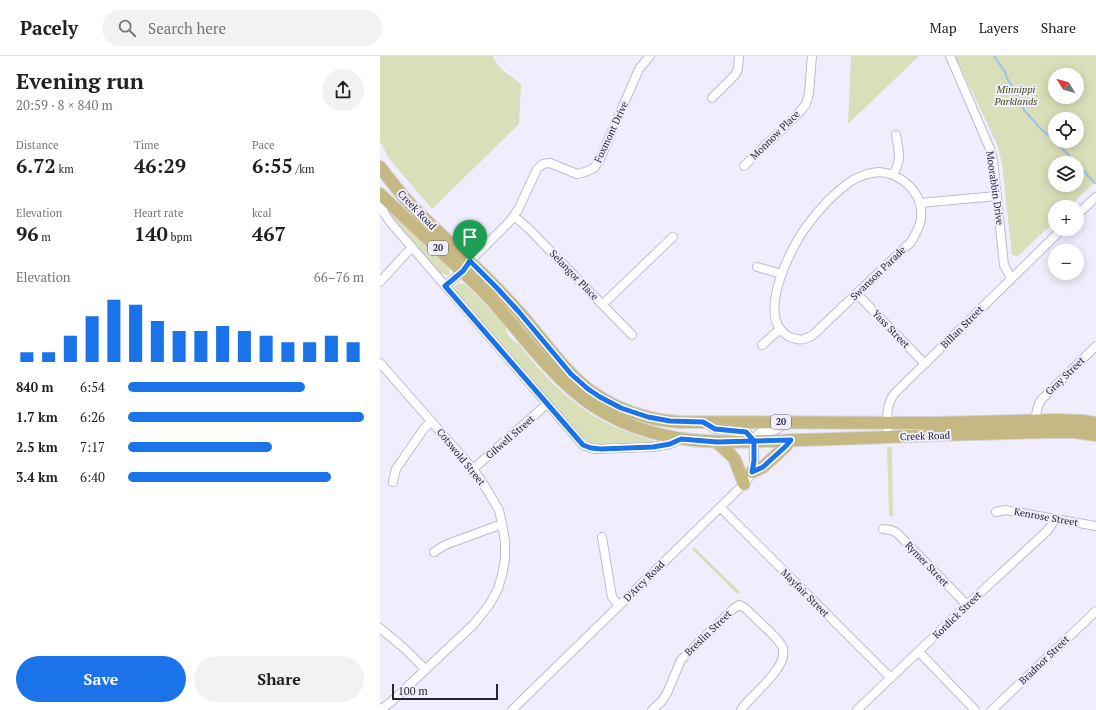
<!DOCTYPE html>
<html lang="en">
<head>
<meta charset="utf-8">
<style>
	:root { --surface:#fff; --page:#f2f2f2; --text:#202124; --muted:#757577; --line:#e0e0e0; --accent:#1a73e8 }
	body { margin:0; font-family:"PT Serif",serif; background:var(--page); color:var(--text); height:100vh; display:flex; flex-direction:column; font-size:15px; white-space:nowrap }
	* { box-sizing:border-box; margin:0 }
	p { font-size:13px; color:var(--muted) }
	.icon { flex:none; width:22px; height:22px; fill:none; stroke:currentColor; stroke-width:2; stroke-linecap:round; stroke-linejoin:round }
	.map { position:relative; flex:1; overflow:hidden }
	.drawer { display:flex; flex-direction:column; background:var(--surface); width:380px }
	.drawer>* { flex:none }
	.needle { width:26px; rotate:307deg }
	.buttons { position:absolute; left:668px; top:12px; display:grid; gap:8px }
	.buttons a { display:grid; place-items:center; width:36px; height:36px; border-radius:50%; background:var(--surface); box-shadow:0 2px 10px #0003; font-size:20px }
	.scale { position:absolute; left:12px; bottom:10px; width:106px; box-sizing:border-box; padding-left:4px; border:2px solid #27252f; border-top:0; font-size:11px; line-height:14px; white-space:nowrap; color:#27252f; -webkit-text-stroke:3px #f0eefe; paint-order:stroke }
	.pin { position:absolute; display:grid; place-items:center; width:34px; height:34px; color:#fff; margin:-41px -17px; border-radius:50% 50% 50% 0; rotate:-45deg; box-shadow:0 0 4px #0007 }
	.pin .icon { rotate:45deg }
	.round { display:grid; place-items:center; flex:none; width:42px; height:42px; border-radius:21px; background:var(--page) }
	.summary { display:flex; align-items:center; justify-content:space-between; height:68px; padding:0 16px }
	h1 { font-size:22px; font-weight:600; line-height:30px }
	.stats { display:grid; grid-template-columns:repeat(3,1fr); gap:6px; height:68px; padding:4px 16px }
	.stats div { display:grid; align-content:center }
	.stats b { font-size:20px; font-weight:600 }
	.stats small { font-size:11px; font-weight:400 }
	.stats p { font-size:11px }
	.chart { height:112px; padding:8px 16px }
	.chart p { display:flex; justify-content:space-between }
	.chart svg { width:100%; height:72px; margin-top:4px; stroke:var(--accent); stroke-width:6 }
	.button { display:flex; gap:8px; margin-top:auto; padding:8px 16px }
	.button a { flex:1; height:46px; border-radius:24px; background:var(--accent); color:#fff; font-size:16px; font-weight:600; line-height:46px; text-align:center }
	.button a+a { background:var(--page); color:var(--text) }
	ul { padding:0 16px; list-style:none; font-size:13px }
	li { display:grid; grid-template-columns:64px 48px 1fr; align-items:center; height:30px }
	li i { height:10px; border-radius:5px; background:var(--accent) }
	header { display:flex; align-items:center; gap:24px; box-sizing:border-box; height:56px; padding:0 20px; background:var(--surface); border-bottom:1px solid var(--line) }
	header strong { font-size:19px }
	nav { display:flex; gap:22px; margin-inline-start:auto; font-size:14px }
	.search { width:280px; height:36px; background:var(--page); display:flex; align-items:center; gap:10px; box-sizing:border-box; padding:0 14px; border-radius:22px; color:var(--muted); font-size:15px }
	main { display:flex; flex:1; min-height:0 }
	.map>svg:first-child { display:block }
	.green { fill:#d9dfb9; fill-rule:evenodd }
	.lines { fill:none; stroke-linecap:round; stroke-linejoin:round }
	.stream { stroke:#9bc3ea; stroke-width:2 }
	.minor-casing { stroke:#bebad3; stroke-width:10 }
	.primary-casing { stroke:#d4d3d5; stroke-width:14 }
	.minor { stroke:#fff; stroke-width:8 }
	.primary { stroke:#c6b883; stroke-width:12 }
	.route-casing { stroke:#fff; stroke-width:8 }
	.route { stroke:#1a73e8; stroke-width:5 }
	.labels { text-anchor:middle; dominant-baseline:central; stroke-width:4; stroke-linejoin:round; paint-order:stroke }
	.shield { fill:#f0eefe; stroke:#63616d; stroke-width:1 }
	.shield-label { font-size:9px; font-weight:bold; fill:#27252f }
	.park-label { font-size:10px; font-style:italic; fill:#494e12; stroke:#f0eefe }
	.street-label { font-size:10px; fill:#27252f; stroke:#f0eefe }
</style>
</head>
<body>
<header>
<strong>Pacely</strong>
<div class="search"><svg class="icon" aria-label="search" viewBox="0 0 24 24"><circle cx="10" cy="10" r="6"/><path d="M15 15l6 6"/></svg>Search here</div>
<nav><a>Map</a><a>Layers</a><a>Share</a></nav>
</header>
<main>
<section class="drawer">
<div class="summary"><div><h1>Evening run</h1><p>20:59 · 8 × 840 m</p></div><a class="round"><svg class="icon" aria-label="share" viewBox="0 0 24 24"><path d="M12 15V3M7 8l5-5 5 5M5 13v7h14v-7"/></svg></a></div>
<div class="stats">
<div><p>Distance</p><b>6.72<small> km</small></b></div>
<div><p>Time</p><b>46:29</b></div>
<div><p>Pace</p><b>6:55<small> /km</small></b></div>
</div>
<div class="stats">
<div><p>Elevation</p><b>96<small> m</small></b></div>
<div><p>Heart rate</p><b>140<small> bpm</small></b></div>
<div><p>kcal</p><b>467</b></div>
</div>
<div class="chart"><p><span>Elevation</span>66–76 m</p>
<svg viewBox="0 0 160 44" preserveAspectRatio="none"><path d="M5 44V38M15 44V38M25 44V28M35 44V16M45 44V6M55 44V9M65 44V19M75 44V25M85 44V25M95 44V22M105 44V25M115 44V28M125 44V32M135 44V32M145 44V28M155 44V32"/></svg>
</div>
<ul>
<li><b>840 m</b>6:54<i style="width:75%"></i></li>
<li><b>1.7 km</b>6:26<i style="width:100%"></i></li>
<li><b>2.5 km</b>7:17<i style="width:61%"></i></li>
<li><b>3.4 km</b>6:40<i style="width:86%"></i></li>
</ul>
<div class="button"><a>Save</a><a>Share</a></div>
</section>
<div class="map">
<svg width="716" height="654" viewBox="0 0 716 654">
	<rect width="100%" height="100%" fill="#f0eefe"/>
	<!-- green -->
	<path class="green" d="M0 0H112L121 13 141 28 139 68 52 153 7 100 2 88 0 86Z
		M471 0H539L468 68Z
		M575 0H716V125L689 151H675V165L638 200 632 199 622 108 617 88ZM675 19H697V41H675ZM675 63H697V85H675ZM675 107H697V129H675Z
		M6 151 40 185 53 196 69 211 70 218 68 219 60 218 11 160Z
		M80 227 84 228 89 231 126 271C126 283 136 284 142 292 168 326 199 356 240 373 252 378 265 382 278 386L277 387 218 389C211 388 206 385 201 380L75 235 74 232 76 229Z
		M507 391H512L513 461 509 459Z
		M314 491 360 536 357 538 312 493Z"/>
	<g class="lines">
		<!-- stream -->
		<path class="stream" d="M614 0 625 16 627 22 634 33 644 54 660 72 678 88 696 107
			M697 108 715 127"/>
		<!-- minor casing -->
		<g class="minor-casing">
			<path id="minor" d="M570 0 610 93 613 104 624 209 631 222
				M332 42 355 19 358 13 359 0
				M364 110 418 58 426 48 429 37 432 0
				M499 116C504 117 510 117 515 120 532 128 543 143 541 163 540 171 535 179 531 186L433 279C425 284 419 285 410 281 374 264 410 193 426 171 438 154 456 135 473 124 482 119 489 117 499 116Z
				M513 119C522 102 519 97 516 79
				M0 144 4 157 10 166 203 389 211 392 216 393 273 391 290 388 301 383
				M540 147 617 140
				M697 159 716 141
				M134 160 148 172 252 279
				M377 211 402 218
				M0 226 32 191
				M65 230 83 215 90 205 131 164 139 152 157 113 163 108 170 107 197 118 205 116 214 112 220 103 259 13 270 0
				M477 238 545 308
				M223 248 293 181
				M382 289 400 273
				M0 307 93 413 101 424 119 454 122 468 125 485V503L122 519 118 533 109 549 94 568 11 646 0 654
				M325 367 335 373 364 376 368 378 374 385
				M655 369C656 361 656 351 661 344L716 290
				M508 381C507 366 505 349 515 337L682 173
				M93 413 167 348
				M13 426 16 413 43 374 51 365
				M340 451 511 622
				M616 456 625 454 716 470
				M503 473 511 474 517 477 587 549
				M222 481 232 541 239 550
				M54 496 65 489 122 468
				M0 572 25 593 46 614
				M539 596 595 654
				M132 654 366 426C370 420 374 413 374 406 375 397 371 386 377 379 381 374 389 376 395 374 398 373 402 369 404 366
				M272 654 282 645 287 637 301 604 353 553 359 549 365 552C373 560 382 568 390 576 393 579 397 583 400 587 416 607 371 638 361 654
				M477 654 587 549 667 475 672 468 673 462
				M612 654 716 555"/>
		</g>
		<!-- primary casing -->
		<g class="primary-casing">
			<path id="primary" d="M0 111C12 126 23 142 37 155 66 185 98 211 126 242 141 257 154 274 167 290 181 307 194 323 212 336 238 354 268 364 299 366L554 367 678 364 703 365 716 367
				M0 138 101 233C139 272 169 321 215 351 247 372 287 383 325 385 347 387 369 385 391 385 422 384 452 383 483 382 546 379 609 377 672 376H694L716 379
				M337 386 351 399 355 404 364 428
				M372 416 383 411 406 390 411 384"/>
		</g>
		<!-- minor -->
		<use href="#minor" class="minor"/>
		<!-- primary -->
		<use href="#primary" class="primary"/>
	</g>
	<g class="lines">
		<!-- route casing -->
		<g class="route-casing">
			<path id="route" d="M90 205 83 215 65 230 203 389 211 392 221 393 273 391 290 388 301 383 337 386 411 384 406 390 383 411 372 416 374 405V385L366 376 335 373 323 366 290 365 268 361 241 352 220 341 208 333 191 318 139 256 117 232 90 205"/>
		</g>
		<!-- route -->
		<use href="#route" class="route"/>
	</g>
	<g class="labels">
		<!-- shield labels -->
		<g class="shield">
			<rect x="48" y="185" width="20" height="14" rx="3"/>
			<rect x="391" y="359" width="20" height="14" rx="3"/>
		</g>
		<g class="shield-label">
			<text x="58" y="192">20</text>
			<text x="401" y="366">20</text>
		</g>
		<!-- park labels -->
		<g class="park-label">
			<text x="636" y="33">Minnippi<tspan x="636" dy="12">Parklands</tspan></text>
		</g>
		<!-- street labels -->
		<g class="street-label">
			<text transform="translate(231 76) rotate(-65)">Foxmont Drive</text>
			<text transform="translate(395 79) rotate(-45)">Monnow Place</text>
			<text transform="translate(615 132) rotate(82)">Moorabbin Drive</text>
			<text transform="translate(37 154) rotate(46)">Creek Road</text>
			<text transform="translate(498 217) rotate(-44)">Swanson Parade</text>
			<text transform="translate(194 219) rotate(46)">Selangor Place</text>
			<text transform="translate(582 271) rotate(-45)">Billan Street</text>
			<text transform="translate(511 273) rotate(46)">Yass Street</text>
			<text transform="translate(685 320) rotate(-44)">Gray Street</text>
			<text transform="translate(545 380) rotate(-2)">Creek Road</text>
			<text transform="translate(130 381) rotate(-41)">Gilwell Street</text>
			<text transform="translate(81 401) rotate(51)">Cotswold Street</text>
			<text transform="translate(666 461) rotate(10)">Kenrose Street</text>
			<text transform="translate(547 508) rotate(46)">Rymer Street</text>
			<text transform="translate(264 525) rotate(-45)">D'Arcy Road</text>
			<text transform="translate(425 537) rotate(45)">Mayfair Street</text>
			<text transform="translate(577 559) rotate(-44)">Kordick Street</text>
			<text transform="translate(328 577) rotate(-44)">Breslin Street</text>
			<text transform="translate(664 604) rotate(-44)">Bradnor Street</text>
		</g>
	</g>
</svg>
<div class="buttons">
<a><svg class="needle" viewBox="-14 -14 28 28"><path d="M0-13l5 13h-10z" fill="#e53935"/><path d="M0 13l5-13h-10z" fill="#757577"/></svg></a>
<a><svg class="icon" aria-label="locate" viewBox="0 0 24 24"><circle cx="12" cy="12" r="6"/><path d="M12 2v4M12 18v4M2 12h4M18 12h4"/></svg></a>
<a><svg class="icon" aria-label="layers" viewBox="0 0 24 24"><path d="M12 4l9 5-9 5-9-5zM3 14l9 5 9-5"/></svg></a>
<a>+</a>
<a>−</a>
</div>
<div class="scale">100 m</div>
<div class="pin" style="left:90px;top:205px;background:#1e9e55"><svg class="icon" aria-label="arrive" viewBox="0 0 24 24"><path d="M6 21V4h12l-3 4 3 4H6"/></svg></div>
</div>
</main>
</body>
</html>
